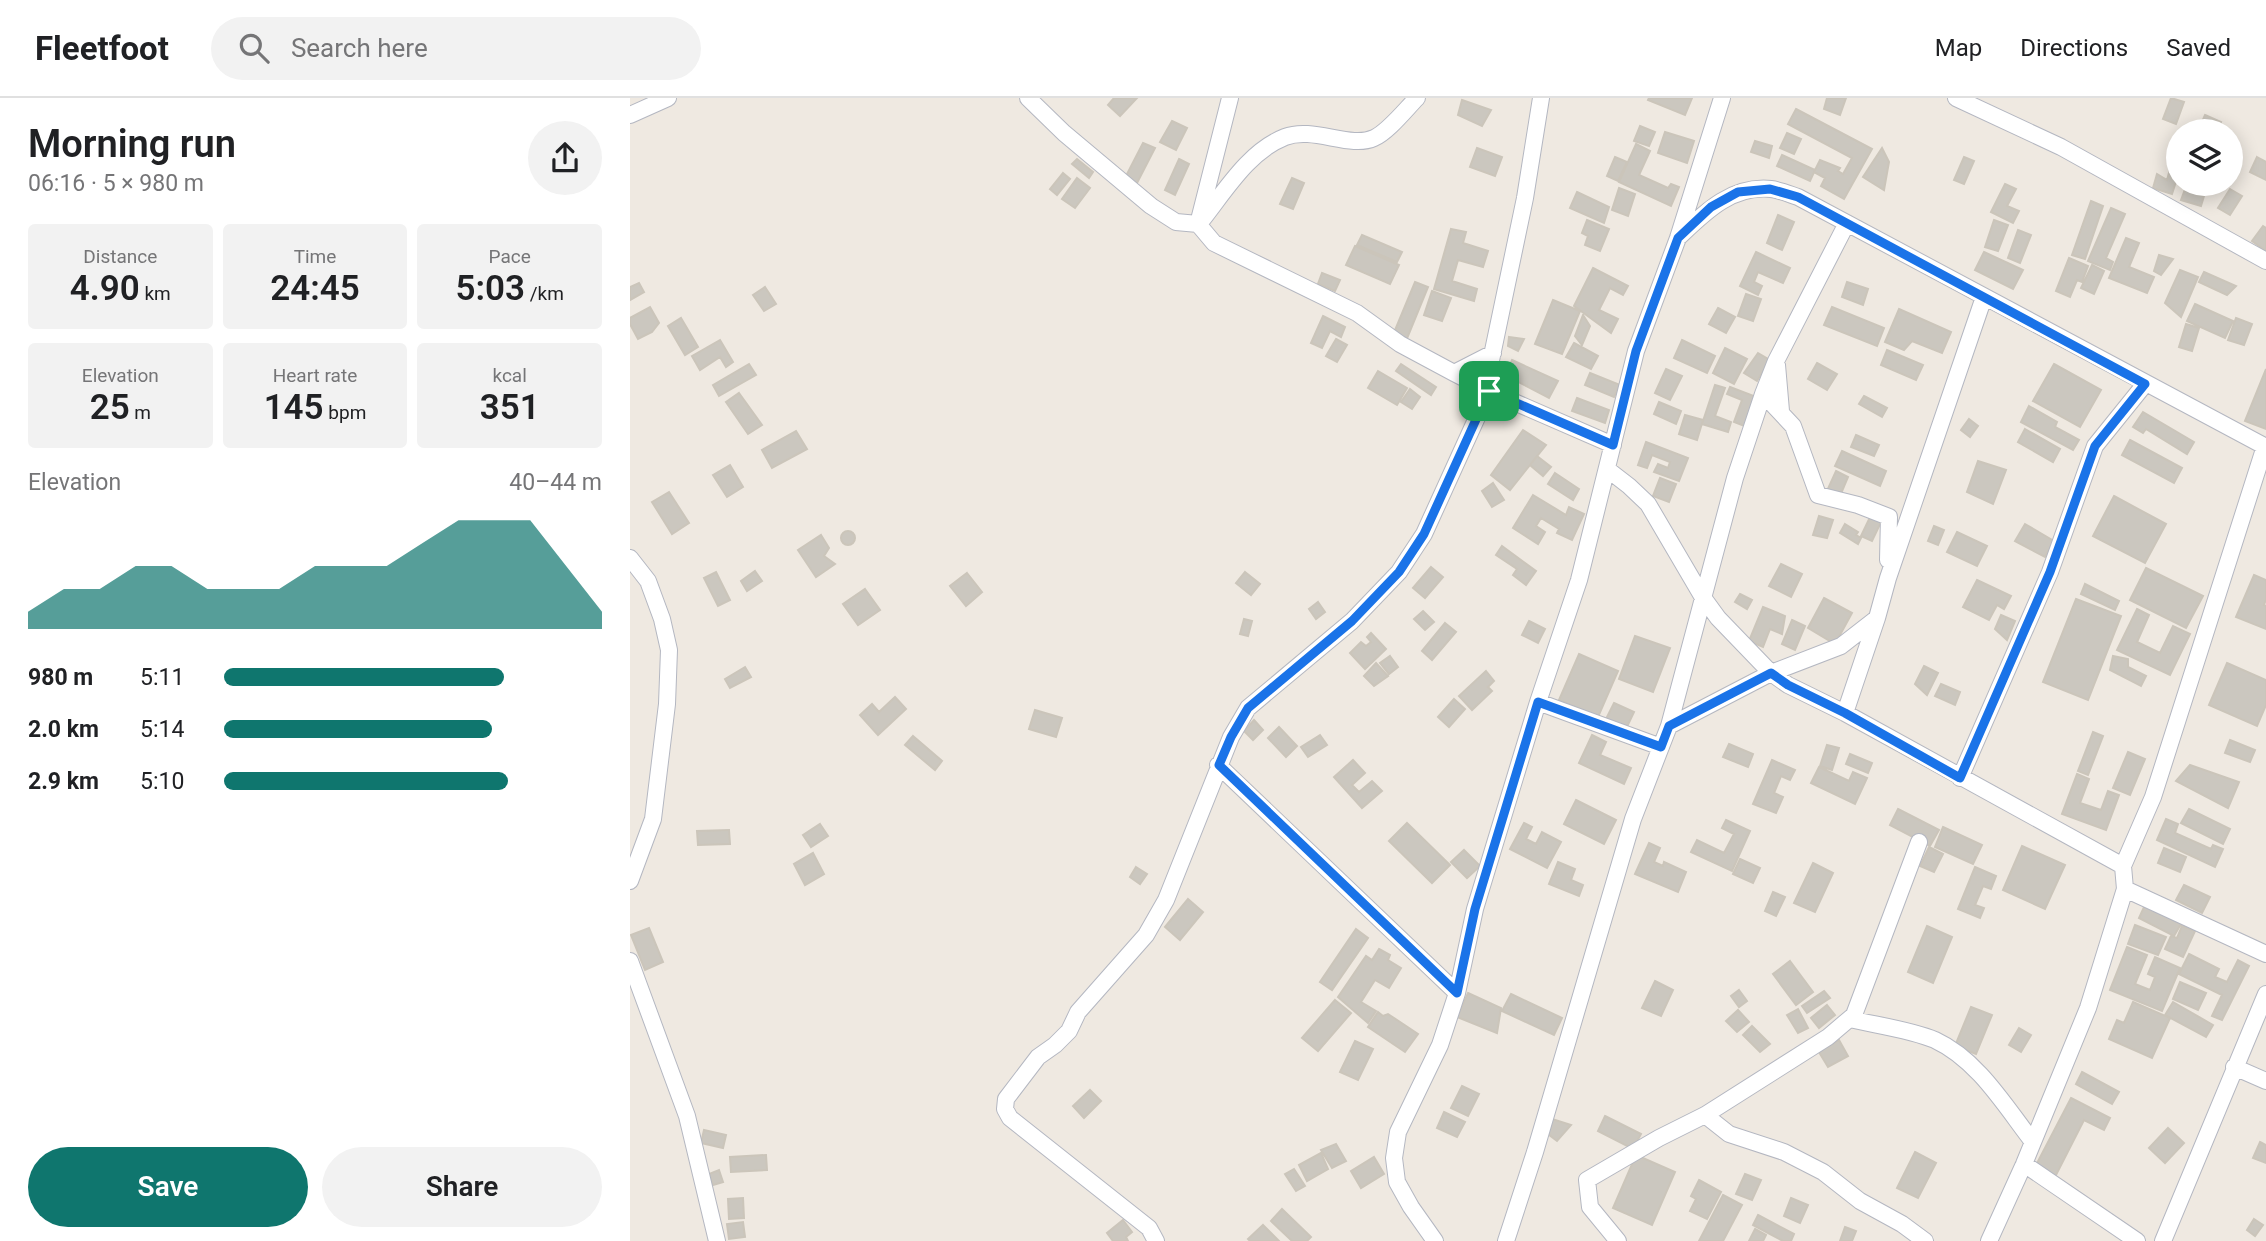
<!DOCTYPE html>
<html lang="en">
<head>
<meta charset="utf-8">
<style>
	:root { --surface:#fff; --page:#f2f2f2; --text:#202124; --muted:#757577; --line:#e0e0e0; --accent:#0f766e }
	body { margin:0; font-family:Roboto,sans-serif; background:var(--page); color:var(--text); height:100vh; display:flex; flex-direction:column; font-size:26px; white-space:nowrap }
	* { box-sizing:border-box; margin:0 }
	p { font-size:23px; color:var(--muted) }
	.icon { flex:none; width:38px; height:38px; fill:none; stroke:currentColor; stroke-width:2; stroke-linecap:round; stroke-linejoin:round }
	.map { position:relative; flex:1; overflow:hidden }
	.drawer { display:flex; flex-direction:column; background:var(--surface); width:630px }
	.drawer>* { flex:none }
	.tools { position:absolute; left:1536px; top:21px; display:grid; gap:14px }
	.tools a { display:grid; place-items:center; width:77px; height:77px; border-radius:50%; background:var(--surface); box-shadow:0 4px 18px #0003; font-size:35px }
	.pin { position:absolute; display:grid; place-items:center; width:60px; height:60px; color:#fff; margin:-30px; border-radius:14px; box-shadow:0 4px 10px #0006 }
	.round { display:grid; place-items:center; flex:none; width:74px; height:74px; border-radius:37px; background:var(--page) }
	.overview { display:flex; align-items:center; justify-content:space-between; height:119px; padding:0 28px }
	h1 { font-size:38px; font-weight:600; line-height:52px }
	.figures { display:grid; grid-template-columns:repeat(3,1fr); gap:10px; height:119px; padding:7px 28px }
	.figures div { display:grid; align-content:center; border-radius:7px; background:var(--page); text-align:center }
	.figures b { font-size:35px; font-weight:600 }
	.figures small { font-size:19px; font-weight:400 }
	.figures p { font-size:19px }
	.chart { height:196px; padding:14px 28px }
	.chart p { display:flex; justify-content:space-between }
	.chart svg { width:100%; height:126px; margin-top:7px; fill:var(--accent); opacity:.7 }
	.primary-button { display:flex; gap:14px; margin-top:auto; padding:14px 28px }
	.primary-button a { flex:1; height:80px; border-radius:42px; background:var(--accent); color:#fff; font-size:28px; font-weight:600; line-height:80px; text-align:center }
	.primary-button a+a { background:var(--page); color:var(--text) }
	ul { padding:0 28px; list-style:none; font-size:23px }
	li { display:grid; grid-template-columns:112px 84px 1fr; align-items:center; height:52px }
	li i { height:18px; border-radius:9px; background:var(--accent) }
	header { display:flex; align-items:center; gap:42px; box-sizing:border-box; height:98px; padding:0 35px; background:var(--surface); border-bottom:2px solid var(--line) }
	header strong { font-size:33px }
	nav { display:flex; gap:38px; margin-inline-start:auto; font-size:24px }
	.search { width:490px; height:63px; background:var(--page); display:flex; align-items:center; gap:18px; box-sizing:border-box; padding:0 24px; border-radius:38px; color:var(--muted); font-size:26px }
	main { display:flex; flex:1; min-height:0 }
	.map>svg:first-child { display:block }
	.building { fill:#cbc7bf; stroke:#cbc5ba; stroke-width:2 }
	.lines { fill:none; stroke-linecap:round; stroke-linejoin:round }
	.minor-casing { stroke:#b4b7c1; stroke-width:18 }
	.minor { stroke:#fff; stroke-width:16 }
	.route-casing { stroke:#fff; stroke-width:14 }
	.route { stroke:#1a73e8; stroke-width:9 }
</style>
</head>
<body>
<header>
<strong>Fleetfoot</strong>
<div class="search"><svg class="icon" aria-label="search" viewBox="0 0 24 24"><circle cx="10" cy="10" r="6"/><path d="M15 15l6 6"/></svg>Search here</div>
<nav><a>Map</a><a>Directions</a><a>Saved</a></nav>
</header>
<main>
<section class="drawer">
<div class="overview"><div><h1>Morning run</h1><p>06:16 · 5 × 980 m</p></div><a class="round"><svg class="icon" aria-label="share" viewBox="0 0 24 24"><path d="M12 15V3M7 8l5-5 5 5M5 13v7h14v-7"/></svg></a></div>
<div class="figures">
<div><p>Distance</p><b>4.90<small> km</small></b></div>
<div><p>Time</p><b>24:45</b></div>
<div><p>Pace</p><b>5:03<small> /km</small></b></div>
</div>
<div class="figures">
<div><p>Elevation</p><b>25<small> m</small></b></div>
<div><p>Heart rate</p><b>145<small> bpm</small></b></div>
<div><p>kcal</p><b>351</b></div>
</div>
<div class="chart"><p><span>Elevation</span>40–44 m</p>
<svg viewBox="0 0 160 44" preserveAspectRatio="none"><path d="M0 44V38L10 30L20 30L30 22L40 22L50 30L60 30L70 30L80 22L90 22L100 22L110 14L120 6L130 6L140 6L150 22L160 38V44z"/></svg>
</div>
<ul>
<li><b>980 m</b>5:11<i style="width:74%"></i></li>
<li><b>2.0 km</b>5:14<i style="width:71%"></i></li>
<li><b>2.9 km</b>5:10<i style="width:75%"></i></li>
</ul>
<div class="primary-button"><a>Save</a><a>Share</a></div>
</section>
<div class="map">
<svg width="1636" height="1143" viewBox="0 0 1636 1143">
	<rect width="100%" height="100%" fill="#efe9e1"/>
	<!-- building -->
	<path class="building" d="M484 0H507L490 18 478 7Z
		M1019 0H1062L1055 17 1018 2Z
		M1197 0H1216L1210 17 1194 11Z
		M1541 0 1554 4 1546 26 1533 21Z
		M832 2 861 12 852 28 828 17Z
		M1166 11 1242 51 1214 101 1191 88 1195 80 1184 74 1190 62 1210 70 1208 73 1213 76 1222 60 1158 26Z
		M1575 17 1591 24 1587 33 1571 26Z
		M542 23 557 30 546 52 530 44Z
		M1010 28 1025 34 1019 48 1004 43Z
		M1035 34 1064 43 1057 65 1028 55Z
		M1157 35 1171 41 1164 56 1150 50Z
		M1125 43 1142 48 1139 60 1121 54Z
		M513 45 525 50 507 85 495 80Z
		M1006 46 1020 53 1009 77 1038 90 1041 86 1049 89 1041 108 989 84Z
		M847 50 872 59 865 78 840 69Z
		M1252 50 1259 64 1254 92 1233 79Z
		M1152 57 1185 72 1180 83 1147 68Z
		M985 59 997 64 988 83 977 78Z
		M1334 59 1344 63 1334 86 1324 82Z
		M1627 59 1636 64V82L1620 74Z
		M1543 60 1549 62V74L1542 96 1523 90 1527 76 1537 82Z
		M447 61 463 74 459 80 442 66Z
		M549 61 559 66 545 97 535 92Z
		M433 75 440 81 427 97 420 91Z
		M447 80 460 90 445 110 432 101Z
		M662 80 674 85 663 111 650 106Z
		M1375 86 1386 91 1377 108 1389 113 1383 125 1361 114Z
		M1557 86H1570L1567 96 1574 98 1571 108 1551 102Z
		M989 90 1005 96 998 118 982 112Z
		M1600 91 1612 98 1600 117 1588 110Z
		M947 94 979 109 974 125 940 110Z
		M1461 103 1473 108 1455 161 1442 157Z
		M1481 110 1495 116 1476 160 1483 164 1480 172 1458 163Z
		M1148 117 1164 124 1152 152 1137 145Z
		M957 122 979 131 970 153 955 147 958 138 952 135Z
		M1364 122 1378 127 1368 153 1355 149Z
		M1633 128 1636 130V153L1622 143Z
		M821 131 836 134 833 145 858 153 853 169 828 162 822 183 847 191 844 203 804 191Z
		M1388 132 1401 137 1390 165 1378 160Z
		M732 137 772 154 767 164 727 147Z
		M1496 140 1509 145 1499 169 1524 179 1517 195 1479 180Z
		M725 148 769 167 760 186 716 167Z
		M1126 154 1160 170 1153 185 1128 174 1124 184 1132 188 1128 197 1110 188Z
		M1354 154 1393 172 1383 191 1345 172Z
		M1529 157 1543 161 1531 177 1524 173Z
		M1439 160 1458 168 1452 184 1447 182 1440 199 1426 193Z
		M1462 167 1474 173 1464 196 1451 190Z
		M963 170 998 188 993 197 980 190 969 212 988 221 981 235 944 208Z
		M1550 172 1568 179 1551 219 1535 205Z
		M1574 174 1606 188 1597 197 1569 184Z
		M692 175 710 182 705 193 688 186Z
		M785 184 798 189 776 243 763 237Z
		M1217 184 1238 191 1233 207 1212 199Z
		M9 185 14 194 0 202V189Z
		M135 189 146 206 134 213 123 197Z
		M802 193 821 200 812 223 794 217Z
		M1116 196 1131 201 1123 223 1108 218Z
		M923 202 950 213 932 256 905 246Z
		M1565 206 1603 223 1595 240 1557 223Z
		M20 209 29 225 22 234 8 241 0 226V220Z
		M1202 209 1254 230 1247 248 1194 227Z
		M1088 210 1105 219 1096 235 1079 226Z
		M1269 211 1321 234 1312 255 1282 243 1274 252 1255 244Z
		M953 217 960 228 952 247 945 238Z
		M693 218 715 229 711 239 700 233 692 250 681 245Z
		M51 220 68 249 55 257 38 228Z
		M1606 220 1622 226 1614 247 1598 242Z
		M1556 226 1569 230 1562 253 1549 249Z
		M879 239 894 241 888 253 878 248Z
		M706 241 717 247 707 264 696 258Z
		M90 242 103 264 96 269 90 259 70 272 62 258Z
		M1052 242 1085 258 1077 275 1044 260Z
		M944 245 968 258 961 271 936 259Z
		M1095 250 1117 261 1104 286 1083 275Z
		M1257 252 1293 267 1286 282 1251 267Z
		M1128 255 1140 262 1127 283 1114 275Z
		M882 262 928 283 919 300 875 277Z
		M1187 265 1207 276 1197 292 1178 281Z
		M119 266 126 277 89 298 83 287Z
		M771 266 806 289 801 297 766 273Z
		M1424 266 1471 292 1450 329 1403 303Z
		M1036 271 1052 278 1040 302 1025 295Z
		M1636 271V331L1615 323Z
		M748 273 777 290 767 307 738 290Z
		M960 275 990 287 984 299 955 287Z
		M1085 287 1095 290 1085 318 1101 324 1098 334 1072 326Z
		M1100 289 1129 300 1117 329 1104 324 1112 302 1097 296Z
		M780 291 790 299 782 311 771 304Z
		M109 295 132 327 118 336 96 304Z
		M1234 298 1257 310 1252 319 1229 306Z
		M947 300 979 312 975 325 942 313Z
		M1029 304 1051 313 1046 326 1024 316Z
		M1399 308 1427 324 1425 329 1449 342 1443 352 1391 324Z
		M1513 314 1564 344 1557 356 1516 331 1513 335 1503 329Z
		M1055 317 1073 322 1067 342 1049 336Z
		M1339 321 1348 328 1340 339 1331 332Z
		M1395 331 1430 351 1423 364 1388 344Z
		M893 332 916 347 880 392 861 377Z
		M166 333 177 351 142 370 132 352Z
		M1226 337 1249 347 1244 358 1221 349Z
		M1500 342 1552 370 1544 385 1492 357Z
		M1016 344 1058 360 1049 383 1024 374 1028 366 1038 370 1040 364 1022 357 1017 370 1008 367Z
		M1212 353 1256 373 1250 388 1205 368Z
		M907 358 921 369 913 378 900 367Z
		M1348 363 1376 372 1363 406 1337 394Z
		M100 367 113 389 97 399 83 377Z
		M1206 373 1218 379 1210 398 1197 393Z
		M925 375 949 391 943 402 918 386Z
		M1030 380 1046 386 1039 404 1023 398Z
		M863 385 874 402 862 409 852 393Z
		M39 394 59 425 42 436 22 404Z
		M903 397 936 417 939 409 954 416 942 442 927 435 929 431 911 420 906 428 915 434 908 446 883 430Z
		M1484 398 1536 426 1515 465 1463 438Z
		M1241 417 1252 422 1242 443 1231 438Z
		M1189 418 1203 422 1197 440 1183 437Z
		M1215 426 1228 434 1226 437 1231 440 1228 446 1210 435Z
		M1395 426 1424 443 1415 459 1385 443Z
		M1304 428 1314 432 1308 447 1298 443Z
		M211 440a7 7 0 1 1 14 0a7 7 0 1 1-14 0Z
		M1327 434 1357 448 1347 468 1317 454Z
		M191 437 199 450 194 458 205 466 186 479 168 452Z
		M872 448 906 473 896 487 883 477 887 471 866 457Z
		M1151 466 1172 476 1161 499 1139 488Z
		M801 469 813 479 795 500 783 490Z
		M1516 470 1573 498 1556 530 1500 502Z
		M125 473 132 483 117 493 111 483Z
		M86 474 100 502 88 508 74 480Z
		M615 474 630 486 621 497 606 485Z
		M337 475 352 494 336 508 320 488Z
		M1624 477 1636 482V501L1634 507 1636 508V531L1606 519Z
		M1347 482 1381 498 1374 511 1367 507 1359 522 1333 509Z
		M1455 486 1489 503 1485 512 1451 496Z
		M235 491 250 512 228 527 213 506Z
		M1110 496 1122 502 1117 511 1105 504Z
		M1194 500 1222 515 1205 546 1178 530Z
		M1446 501 1491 518 1458 602 1413 584Z
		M688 504 695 514 686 521 679 511Z
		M1133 509 1155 518 1152 536 1140 531 1133 549 1119 543Z
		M1507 511 1519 517 1507 544 1530 555 1543 528 1560 536 1540 577 1487 552Z
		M793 513 804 524 795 532 784 521Z
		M1371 517 1385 523 1377 542 1365 531Z
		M614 521 622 523 618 538 610 536Z
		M1162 522 1175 528 1165 552 1152 546Z
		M899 523 915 531 908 545 892 537Z
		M815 525 826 534 802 562 792 553Z
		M741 535 756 551 735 571 720 555 731 544 736 548 741 544 737 539Z
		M1005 538 1040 550 1023 594 989 581Z
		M949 556 988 573 968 619 929 602Z
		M760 558 768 569 759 576 750 565Z
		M1483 558 1498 561V569L1516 578 1511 588 1480 572Z
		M746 565 758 578 744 588 734 578Z
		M1597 565 1636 582V607L1627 628 1579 607Z
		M1294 568 1308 575 1297 597 1285 586Z
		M115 569 121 579 100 590 95 581Z
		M856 573 864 583 858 589 862 593 842 612 829 598Z
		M1311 586 1330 594 1325 607 1305 598Z
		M265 599 276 611 248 637 230 617 242 606 249 614Z
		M824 601 835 611 819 629 808 619Z
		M984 605 1004 614 996 631 976 621Z
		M405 612 432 620 426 639 399 631Z
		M624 622 633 632 623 642 614 633Z
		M649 629 667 648 656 659 638 640Z
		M1463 634 1473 638 1458 677 1448 673Z
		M690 637 697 647 678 659 671 649Z
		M962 637 976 644 970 657 1001 670 994 686 949 665Z
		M283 638 312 663 305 672 275 647Z
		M1600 642 1625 652 1620 664 1595 655Z
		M1099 646 1123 656 1118 669 1093 659Z
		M1197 647 1209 650 1202 672 1190 668Z
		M1498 654 1515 661 1500 697 1483 690Z
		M1220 656 1242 665 1238 675 1216 666Z
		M723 662 735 675 722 687 729 694 742 683 752 693 732 710 704 679Z
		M1142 662 1165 672 1160 682 1151 678 1144 695 1153 699 1146 715 1123 706Z
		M1560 667 1609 684 1598 710 1546 683Z
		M1189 669 1219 683 1223 674 1237 680 1225 706 1181 685Z
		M1447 676 1459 681 1450 705 1471 712 1478 693 1489 697 1476 732 1432 716Z
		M946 702 986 722 974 746 934 726Z
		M1268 711 1309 732 1300 748 1260 727Z
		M1559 711 1600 731 1593 746 1551 725Z
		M1536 721 1548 726 1545 735 1581 751 1583 747 1593 751 1585 769 1527 742Z
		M1096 722 1120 733 1102 773 1061 754 1067 742 1094 755 1104 736 1092 730Z
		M777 725 820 767 802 785 759 743Z
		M894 725 902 729 896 741 906 746 912 734 931 744 917 770 880 751Z
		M190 726 198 738 181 749 173 737Z
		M1313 729 1352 747 1343 766 1305 749Z
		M99 732 100 746 68 747 67 733Z
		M1019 745 1030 750 1024 764 1033 768 1034 764 1056 774 1048 794 1005 776Z
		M1392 748 1435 767 1415 811 1373 792Z
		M1299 749 1313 756 1304 774 1290 768Z
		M1534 750 1556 759 1550 774 1528 765Z
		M834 752 850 768 837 780 821 764Z
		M183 755 194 776 175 787 164 766Z
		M1110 761 1130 770 1123 785 1103 776Z
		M928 764 945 771 941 782 953 787 949 798 919 786Z
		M1183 765 1203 775 1185 814 1164 805Z
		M506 769 517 776 510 786 500 779Z
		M1345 769 1366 778 1361 791 1353 788 1345 807 1354 810 1350 820 1328 811Z
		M1554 787 1580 799 1572 815 1546 802Z
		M1143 794 1155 799 1146 818 1135 813Z
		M558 801 573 814 550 842 535 829Z
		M1515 807 1551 826 1544 838 1509 820Z
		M1505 827 1536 839 1528 857 1498 846Z
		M1297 828 1322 839 1303 885 1278 874Z
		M1552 828 1565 833 1553 859 1535 851 1541 838 1547 840Z
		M19 830 33 864 15 872 1 837Z
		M726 831 738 840 702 892 690 884Z
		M1497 849 1517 857 1505 886 1520 892 1525 879 1518 876 1525 859 1550 870 1532 913 1480 892Z
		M749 851 760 857 758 862 771 870 759 890 745 882 731 904 746 913 738 925 708 899 736 858 742 862Z
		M1559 856 1589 871 1585 879 1597 884 1608 862 1619 868 1592 922 1582 918 1592 897 1549 876Z
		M1160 863 1183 894 1166 907 1143 876Z
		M1025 883 1043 892 1031 918 1012 910Z
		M1550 884 1576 895 1568 912 1543 901Z
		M1109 892 1117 903 1109 909 1101 898Z
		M1194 893 1200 900 1177 915 1172 908Z
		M838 895 871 910 867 935 827 919Z
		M881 896 932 920 924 937 872 913Z
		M705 902 721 915 688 953 672 940Z
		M1503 904 1540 920 1522 960 1479 941 1487 922 1494 925Z
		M1543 904 1583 927 1576 939 1535 917Z
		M1197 907 1205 917 1189 930 1181 920Z
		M1341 909 1362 917 1346 956 1325 948Z
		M1168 911 1178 930 1168 935 1157 917Z
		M1108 912 1119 924 1107 934 1096 923Z
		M748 914 753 918 758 916 788 936 775 954 738 929Z
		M1122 928 1140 946 1130 954 1113 937Z
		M1389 930 1401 937 1391 954 1379 947Z
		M1209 942 1218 958 1198 969 1189 954Z
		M725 943 743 951 728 982 710 974Z
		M1452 974 1489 994 1482 1006 1446 986Z
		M832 988 849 996 838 1018 821 1010Z
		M460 992 471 1003 454 1020 443 1008Z
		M1441 1000 1480 1020 1474 1032 1454 1022 1425 1079 1405 1069Z
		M814 1014 835 1024 827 1039 807 1030Z
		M975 1018 1011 1036 1003 1051 968 1033Z
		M922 1021 941 1027 927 1043 918 1036Z
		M1538 1030 1554 1045 1535 1065 1519 1050Z
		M74 1032 96 1037 93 1050 71 1045Z
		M1630 1044 1636 1047V1065L1623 1060Z
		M706 1046 716 1063 702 1070 691 1052Z
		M1285 1054 1306 1065 1288 1100 1267 1090Z
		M691 1055 698 1071 677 1083 669 1067Z
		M136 1057 137 1072 101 1074 100 1059Z
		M1006 1057 1045 1074 1022 1127 983 1110Z
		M744 1059 754 1076 731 1090 721 1073Z
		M664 1071 675 1088 666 1093 655 1076Z
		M89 1072 93 1084 83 1087 79 1076Z
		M1115 1076 1131 1082 1122 1102 1106 1096Z
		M1069 1082 1091 1094 1077 1121 1060 1113 1066 1101 1061 1098Z
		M1093 1097 1112 1107 1093 1143H1069Z
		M113 1100 114 1120 99 1121 98 1101Z
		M1161 1100 1178 1107 1170 1125 1154 1118Z
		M652 1111 681 1139 677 1143H662L641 1123Z
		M1128 1117 1164 1136 1161 1143H1153L1123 1127Z
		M1624 1121 1633 1127 1625 1138 1617 1132Z
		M493 1122 502 1134 496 1139 498 1143H483L477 1135Z
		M113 1124 115 1139 99 1141 97 1126Z
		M633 1127 649 1143H620L618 1141Z
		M1215 1129 1226 1133 1222 1143H1210Z
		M1125 1131 1136 1137 1133 1143H1119Z"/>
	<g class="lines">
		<!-- minor casing -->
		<g class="minor-casing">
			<path id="minor" d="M398 0 434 35 521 108 546 124 568 126
				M600 0 568 126 584 145 727 215 770 246 824 275 859 293 983 347
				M1326 0 1431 49 1636 163
				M0 17 38 0
				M572 122C595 93 619 53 655 39 683 28 720 51 744 40 758 34 776 11 787 0
				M1050 138C1075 114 1102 87 1141 91 1149 92 1159 96 1168 99L1636 349
				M1147 267 1151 313
				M824 275 863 255
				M855 291 895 100 911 0
				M1133 296 1163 328 1188 397 1228 407 1259 419 1258 462
				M977 371 999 388 1018 406 1072 498 1088 520 1141 575 1158 587 1215 615 1493 768
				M0 460 18 483 32 521 39 552 37 606 23 721 0 783
				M908 604 1031 649
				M1215 615 1247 520 1258 480 1354 199
				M1039 628 1141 575 1211 548 1247 520
				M588 667 827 895
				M1330 680 1420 474 1465 348 1515 286
				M1495 791 1636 856
				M0 863 57 1018 87 1143
				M1220 921C1245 927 1282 932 1305 942 1348 962 1375 1008 1403 1044
				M1604 969 1636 983
				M1075 1017 1099 1036 1154 1054 1193 1074 1230 1103 1272 1126 1295 1143
				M1394 1066 1507 1143
				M526 1143 519 1130 380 1020 375 1011 376 1001 408 959 425 947 439 933 448 914 516 837 536 802 601 639 618 610 722 523 769 474 794 436 859 293
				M805 1143 781 1109 767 1084 764 1060 768 1034 810 947 827 895 845 811 908 604 949 482 1006 253 1048 140 1092 0
				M876 1143 905 1054 1003 721 1039 628 1105 380 1133 296 1146 263 1217 125
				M988 1143 960 1109 957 1082 1029 1040 1075 1017 1198 939 1224 917 1289 744
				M1359 1143 1394 1066 1458 910 1495 791 1493 768 1523 699 1635 348
				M1533 1143 1636 896"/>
		</g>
		<!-- minor -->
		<use href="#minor" class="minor"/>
	</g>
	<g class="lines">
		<!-- route casing -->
		<g class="route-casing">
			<path id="route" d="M1140 91 1168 99 1515 286 1465 348 1420 474 1330 680 1215 615 1158 587 1141 575 1039 628 1031 649 908 604 845 811 827 895 589 667 601 639 618 610 722 523 769 474 794 436 859 293 983 347 1006 253 1048 140 1081 109 1108 94Z"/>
		</g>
		<!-- route -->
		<use href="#route" class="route"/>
	</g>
</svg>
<div class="tools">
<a><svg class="icon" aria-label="layers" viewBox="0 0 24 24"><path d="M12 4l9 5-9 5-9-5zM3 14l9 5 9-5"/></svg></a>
</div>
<div class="pin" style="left:859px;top:293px;background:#1e9e55"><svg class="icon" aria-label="arrive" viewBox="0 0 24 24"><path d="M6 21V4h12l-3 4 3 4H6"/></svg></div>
</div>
</main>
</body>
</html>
